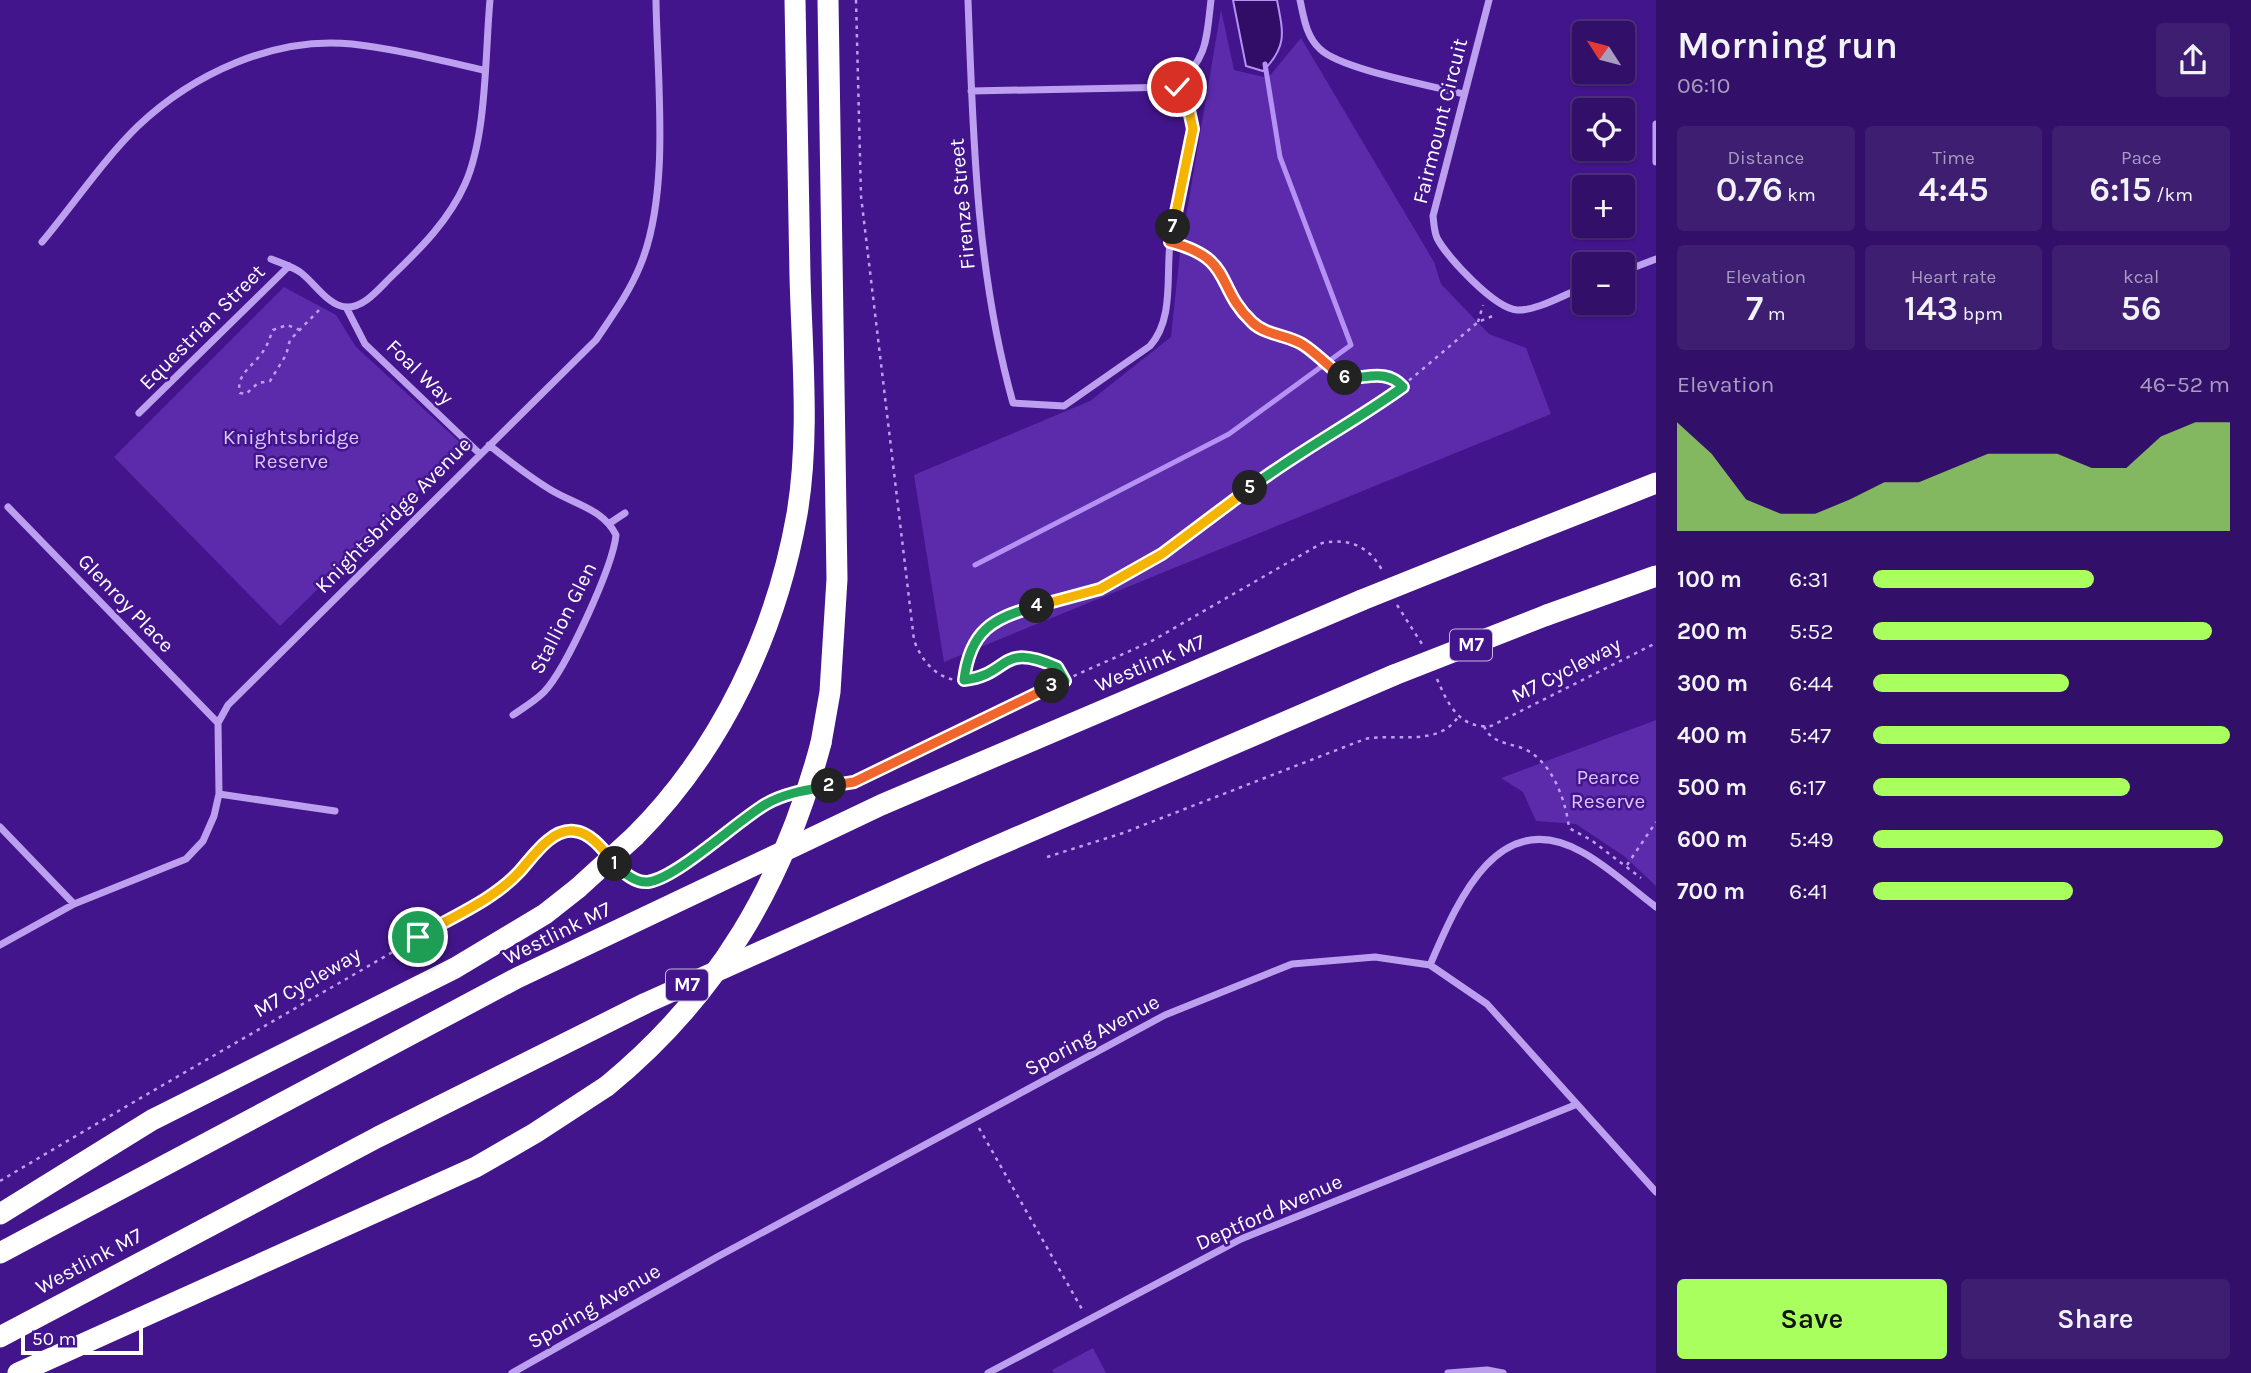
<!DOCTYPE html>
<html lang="en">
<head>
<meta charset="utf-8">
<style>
	:root { --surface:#321069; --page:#3d1e71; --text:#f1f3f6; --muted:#a89dc0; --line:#4d307d; --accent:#a8ff5d }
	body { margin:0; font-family:Karla,sans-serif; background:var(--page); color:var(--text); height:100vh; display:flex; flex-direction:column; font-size:26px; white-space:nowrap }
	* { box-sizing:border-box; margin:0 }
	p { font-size:23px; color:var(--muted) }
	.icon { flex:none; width:38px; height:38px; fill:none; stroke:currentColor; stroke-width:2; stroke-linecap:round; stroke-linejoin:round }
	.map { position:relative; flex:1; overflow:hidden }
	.side { display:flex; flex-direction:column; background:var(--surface); width:595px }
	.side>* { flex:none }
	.needle { width:46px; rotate:306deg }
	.buttons { position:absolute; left:1572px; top:21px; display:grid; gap:14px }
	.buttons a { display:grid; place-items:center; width:63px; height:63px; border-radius:7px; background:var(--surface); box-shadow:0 2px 5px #0004,0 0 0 2px var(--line); font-size:35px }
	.scale { position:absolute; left:21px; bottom:18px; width:122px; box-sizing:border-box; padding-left:7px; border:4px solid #fff; border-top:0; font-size:19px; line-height:24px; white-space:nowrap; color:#fff; -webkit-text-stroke:5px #43158c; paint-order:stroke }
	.pin { position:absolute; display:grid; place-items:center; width:60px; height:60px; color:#fff; margin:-30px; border:4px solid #fff; border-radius:50%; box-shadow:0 2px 7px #0007 }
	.km { position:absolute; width:35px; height:35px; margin:-18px; border-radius:50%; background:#222; color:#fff; font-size:19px; line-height:35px; text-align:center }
	.round { display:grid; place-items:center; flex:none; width:74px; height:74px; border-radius:7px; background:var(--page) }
	.headline { display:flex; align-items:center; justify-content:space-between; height:119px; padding:0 21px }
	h1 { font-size:38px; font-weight:600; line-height:52px }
	.metrics { display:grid; grid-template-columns:repeat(3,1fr); gap:10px; height:119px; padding:7px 21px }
	.metrics div { display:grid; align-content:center; border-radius:7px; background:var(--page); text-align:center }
	.metrics b { font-size:35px; font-weight:600 }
	.metrics small { font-size:19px; font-weight:400 }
	.metrics p { font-size:19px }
	.chart { height:196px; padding:14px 21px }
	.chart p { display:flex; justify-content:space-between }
	.chart svg { width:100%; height:126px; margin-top:7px; fill:var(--accent); opacity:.7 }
	.button { display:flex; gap:14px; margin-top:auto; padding:14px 21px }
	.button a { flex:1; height:80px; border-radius:7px; background:var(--accent); color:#111; font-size:28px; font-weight:600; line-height:80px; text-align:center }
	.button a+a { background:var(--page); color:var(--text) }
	ul { padding:0 21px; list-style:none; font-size:23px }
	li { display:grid; grid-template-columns:112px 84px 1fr; align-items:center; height:52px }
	li i { height:18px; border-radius:9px; background:var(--accent) }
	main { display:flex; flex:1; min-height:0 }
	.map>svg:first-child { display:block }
	.green { fill:#5b2bac }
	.water { fill:#310d68; stroke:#b491f2; stroke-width:2 }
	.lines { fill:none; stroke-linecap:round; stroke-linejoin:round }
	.stream { stroke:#b491f2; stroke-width:5 }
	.path { stroke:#bd9fef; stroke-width:2.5; stroke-dasharray:3.5 5; stroke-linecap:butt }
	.minor { stroke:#bd9fef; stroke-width:7 }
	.motorway { stroke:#fff; stroke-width:21 }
	.motorway-bridge { stroke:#fff; stroke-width:21 }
	.split-1-casing { stroke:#fff; stroke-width:14 }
	.split-2-casing { stroke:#fff; stroke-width:14 }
	.split-3-casing { stroke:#fff; stroke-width:14 }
	.split-4-casing { stroke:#fff; stroke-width:14 }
	.split-5-casing { stroke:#fff; stroke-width:14 }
	.split-6-casing { stroke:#fff; stroke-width:14 }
	.split-7-casing { stroke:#fff; stroke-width:14 }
	.split-8-casing { stroke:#fff; stroke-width:14 }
	.split-1 { stroke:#f5b400; stroke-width:9 }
	.split-2 { stroke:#22a559; stroke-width:9 }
	.split-3 { stroke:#f0652b; stroke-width:9 }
	.split-4 { stroke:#22a559; stroke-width:9 }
	.split-5 { stroke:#f5b400; stroke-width:9 }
	.split-6 { stroke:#22a559; stroke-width:9 }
	.split-7 { stroke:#f0652b; stroke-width:9 }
	.split-8 { stroke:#f5b400; stroke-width:9 }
	.labels { text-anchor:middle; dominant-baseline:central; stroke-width:5; stroke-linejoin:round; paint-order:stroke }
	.shield { fill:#43158c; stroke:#c7b9dc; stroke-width:2 }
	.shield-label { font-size:19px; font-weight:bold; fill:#fff }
	.street-label { font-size:21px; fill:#fff; stroke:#43158c }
	.park-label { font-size:21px; fill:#d9c5fb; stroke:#43158c }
</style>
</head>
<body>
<main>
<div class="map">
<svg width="1656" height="1373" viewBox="0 0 1656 1373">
	<rect width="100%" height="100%" fill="#43158c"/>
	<!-- green -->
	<path class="green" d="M1221 10 1234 70 1268 78 1301 38 1434 262 1441 284 1489 334 1526 348 1551 414 944 662 914 475 1090 401 1171 337 1180 252Z
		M284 287 336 315 356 347 464 446 280 626 114 457Z
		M1656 720V886L1624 856 1576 824 1536 821 1523 792 1501 778Z
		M1093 1348 1106 1373H1054L1052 1370Z"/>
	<!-- water -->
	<path class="water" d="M1233 0H1277C1283 32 1288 46 1263 71L1246 66Z"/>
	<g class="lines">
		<!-- stream -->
		<path class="stream" d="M975 565 1229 434 1351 345 1280 157 1265 64"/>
		<!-- path -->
		<path class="path" d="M856 0 861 196 914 640C924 669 950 691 983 675 997 668 1007 659 1023 655L1057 667 1065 681
			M1180 245 1205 254 1215 263 1253 324 1300 343 1346 379C1367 376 1388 369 1403 387
			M1478 322 1483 305
			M300 330 287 325 273 330C270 337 268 344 264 350 255 365 235 374 240 393L246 394 258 383 270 381 286 355 290 340 320 309
			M1397 605 1422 644
			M1437 679C1448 704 1459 729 1491 726L1656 643
			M964 680C974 594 1042 616 1101 588 1167 557 1221 506 1281 465 1305 448 1334 437 1359 419 1401 389 1439 355 1478 322L1495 315
			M1484 726C1492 746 1514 742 1530 752 1553 766 1566 801 1569 828L1591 840 1641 878
			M826 787 854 781 1031 695 1150 642 1322 543C1349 538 1369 546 1382 570
			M1047 857 1123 833 1365 739C1397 733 1438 747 1458 717
			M1627 865 1656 822
			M624 873C631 878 640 883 649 882 671 878 744 819 767 803L785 796
			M979 1128 1083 1311
			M0 1181C164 1083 330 989 496 892 525 875 538 840 573 830L598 845"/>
		<!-- minor -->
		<path class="minor" d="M968 0C973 136 976 271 1013 403L1064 406 1150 346C1174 319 1166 277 1170 243 1174 211 1194 155 1192 127 1191 111 1184 100 1177 87
			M1300 0C1304 18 1306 36 1320 49 1340 69 1433 86 1464 94
			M1489 0 1433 216C1434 224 1434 231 1437 238 1447 257 1494 308 1517 310 1537 311 1565 294 1584 287
			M1177 87C1208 55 1206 42 1211 0
			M971 91 1177 87
			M1656 124V162
			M42 242C73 205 104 159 138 126 193 74 274 36 352 44 396 49 440 60 483 70
			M271 259C281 263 291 266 300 272 314 282 328 306 346 307 365 308 380 287 393 275 421 248 449 220 465 184 487 135 485 54 490 0
			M1622 272 1656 259
			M346 307 365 344 480 454
			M139 413 289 266
			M489 445C509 461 529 477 551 490 574 504 603 509 616 535 613 566 566 669 544 692 535 701 523 708 513 715
			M8 507 218 723
			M610 523 625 513
			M219 794 335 811
			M0 827 74 904
			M0 945 74 904 186 859 203 841 214 816 219 794 218 723 228 705 596 340C612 316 629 293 640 266 671 192 657 80 656 0
			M1430 965C1457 903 1497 804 1582 852 1608 866 1632 889 1656 907
			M512 1373 717 1257 1165 1015 1292 964 1375 957 1430 965 1487 1004 1656 1192
			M988 1373 1241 1239 1575 1105
			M1448 1373 1487 1370 1503 1373"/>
		<!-- motorway -->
		<path class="motorway" d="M1514 539 1656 483
			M1547 615 1656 576
			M821 743 830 692 837 579 828 0
			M635 836C721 750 776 633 797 514 810 437 802 354 800 276 798 184 797 92 795 0
			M0 1214 152 1120 455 968 545 914 578 888
			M0 1253 517 978 881 805 1362 600
			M0 1337 378 1137 646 1003 978 854 1394 675
			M18 1373 476 1167 535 1133 607 1086"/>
		<!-- motorway-bridge -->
		<path class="motorway-bridge" d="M1362 600 1514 539
			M1394 675 1547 615
			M578 888 635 836
			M607 1086C719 994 784 882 821 743"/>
	</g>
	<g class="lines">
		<!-- split-1 casing -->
		<g class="split-1-casing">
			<path id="split-1" d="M418 937C451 917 492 901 519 872 532 858 551 828 574 831 591 832 605 852 615 864"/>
		</g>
		<!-- split-2 casing -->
		<g class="split-2-casing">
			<path id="split-2" d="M615 864C624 873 635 883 648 882 677 878 737 821 766 804 785 793 807 790 829 786"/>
		</g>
		<!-- split-3 casing -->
		<g class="split-3-casing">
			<path id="split-3" d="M829 786 854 782 1052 686"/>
		</g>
		<!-- split-4 casing -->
		<g class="split-4-casing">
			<path id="split-4" d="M1037 606C992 618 970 631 964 680 1011 675 998 641 1057 667L1065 681 1052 686"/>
		</g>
		<!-- split-5 casing -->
		<g class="split-5-casing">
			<path id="split-5" d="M1037 606 1100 589 1162 554 1250 488"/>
		</g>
		<!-- split-6 casing -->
		<g class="split-6-casing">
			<path id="split-6" d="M1250 488C1299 451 1353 423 1403 387 1386 368 1366 379 1345 378"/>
		</g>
		<!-- split-7 casing -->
		<g class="split-7-casing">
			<path id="split-7" d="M1173 227 1170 242C1235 259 1214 286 1252 322 1265 335 1287 335 1302 344 1318 354 1329 368 1345 378"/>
		</g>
		<!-- split-8 casing -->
		<g class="split-8-casing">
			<path id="split-8" d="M1173 227 1193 129 1189 110 1177 87"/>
		</g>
		<!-- split-1 -->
		<use href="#split-1" class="split-1"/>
		<!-- split-2 -->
		<use href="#split-2" class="split-2"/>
		<!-- split-3 -->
		<use href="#split-3" class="split-3"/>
		<!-- split-4 -->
		<use href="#split-4" class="split-4"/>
		<!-- split-5 -->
		<use href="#split-5" class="split-5"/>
		<!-- split-6 -->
		<use href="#split-6" class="split-6"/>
		<!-- split-7 -->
		<use href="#split-7" class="split-7"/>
		<!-- split-8 -->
		<use href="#split-8" class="split-8"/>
	</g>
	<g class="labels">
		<!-- shield labels -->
		<g class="shield">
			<rect x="1450" y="629.5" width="42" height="31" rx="5"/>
			<rect x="666" y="969.5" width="42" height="31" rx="5"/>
		</g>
		<g class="shield-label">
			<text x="1471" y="645">M7</text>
			<text x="687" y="985">M7</text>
		</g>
		<!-- street labels -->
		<g class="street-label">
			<text transform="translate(1440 121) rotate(-76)">Fairmount Circuit</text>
			<text transform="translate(962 204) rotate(-95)">Firenze Street</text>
			<text transform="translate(202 327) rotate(-45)">Equestrian Street</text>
			<text transform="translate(420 372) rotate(44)">Foal Way</text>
			<text transform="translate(393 515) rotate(-45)">Knightsbridge Avenue</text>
			<text transform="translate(126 603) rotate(46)">Glenroy Place</text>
			<text transform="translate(563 618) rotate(-63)">Stallion Glen</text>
			<text transform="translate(1150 663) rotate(-23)">Westlink M7</text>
			<text transform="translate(1566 670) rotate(-27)">M7 Cycleway</text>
			<text transform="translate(557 933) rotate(-26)">Westlink M7</text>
			<text transform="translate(307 982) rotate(-30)">M7 Cycleway</text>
			<text transform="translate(1092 1035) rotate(-28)">Sporing Avenue</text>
			<text transform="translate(1269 1212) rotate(-24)">Deptford Avenue</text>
			<text transform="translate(89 1261) rotate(-28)">Westlink M7</text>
			<text transform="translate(594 1306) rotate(-30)">Sporing Avenue</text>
		</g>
		<!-- park labels -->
		<g class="park-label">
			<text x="291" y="437">Knightsbridge<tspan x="291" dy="24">Reserve</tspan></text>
			<text x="1608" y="777">Pearce<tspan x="1608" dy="24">Reserve</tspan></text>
		</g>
	</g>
</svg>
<div class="buttons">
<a><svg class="needle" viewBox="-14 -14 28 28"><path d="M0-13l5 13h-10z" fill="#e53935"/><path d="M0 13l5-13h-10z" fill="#a89dc0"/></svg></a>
<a><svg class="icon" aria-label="locate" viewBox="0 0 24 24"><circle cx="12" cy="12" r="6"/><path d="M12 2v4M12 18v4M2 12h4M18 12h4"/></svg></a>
<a>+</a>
<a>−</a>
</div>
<div class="scale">50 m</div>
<div class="pin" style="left:418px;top:937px;background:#1e9e55"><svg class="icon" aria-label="arrive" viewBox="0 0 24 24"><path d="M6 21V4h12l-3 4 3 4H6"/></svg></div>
<div class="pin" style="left:1177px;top:87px;background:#d93025"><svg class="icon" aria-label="check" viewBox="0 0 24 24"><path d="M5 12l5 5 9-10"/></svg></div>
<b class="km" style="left:615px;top:864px">1</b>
<b class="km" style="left:829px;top:786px">2</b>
<b class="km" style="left:1052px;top:686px">3</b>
<b class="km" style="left:1037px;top:606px">4</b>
<b class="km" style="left:1250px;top:488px">5</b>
<b class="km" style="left:1345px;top:378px">6</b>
<b class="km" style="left:1173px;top:227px">7</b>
</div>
<section class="side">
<div class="headline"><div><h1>Morning run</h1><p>06:10</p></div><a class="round"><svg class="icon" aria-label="share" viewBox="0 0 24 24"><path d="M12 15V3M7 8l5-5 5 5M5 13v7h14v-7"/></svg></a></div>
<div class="metrics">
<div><p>Distance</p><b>0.76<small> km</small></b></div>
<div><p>Time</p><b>4:45</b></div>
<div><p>Pace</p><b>6:15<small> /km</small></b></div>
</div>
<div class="metrics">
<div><p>Elevation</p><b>7<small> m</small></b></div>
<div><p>Heart rate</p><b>143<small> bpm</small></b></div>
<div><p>kcal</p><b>56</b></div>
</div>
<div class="chart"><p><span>Elevation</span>46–52 m</p>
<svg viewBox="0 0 160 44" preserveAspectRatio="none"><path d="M0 44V6L10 17L20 33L30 38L40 38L50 33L60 27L70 27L80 22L90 17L100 17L110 17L120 22L130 22L140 11L150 6L160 6V44z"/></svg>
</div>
<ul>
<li><b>100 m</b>6:31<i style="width:62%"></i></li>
<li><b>200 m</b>5:52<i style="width:95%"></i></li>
<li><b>300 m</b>6:44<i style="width:55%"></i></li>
<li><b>400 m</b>5:47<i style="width:100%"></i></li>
<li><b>500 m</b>6:17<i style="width:72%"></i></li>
<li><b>600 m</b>5:49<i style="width:98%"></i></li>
<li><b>700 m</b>6:41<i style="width:56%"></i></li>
</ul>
<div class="button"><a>Save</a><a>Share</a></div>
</section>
</main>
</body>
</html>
